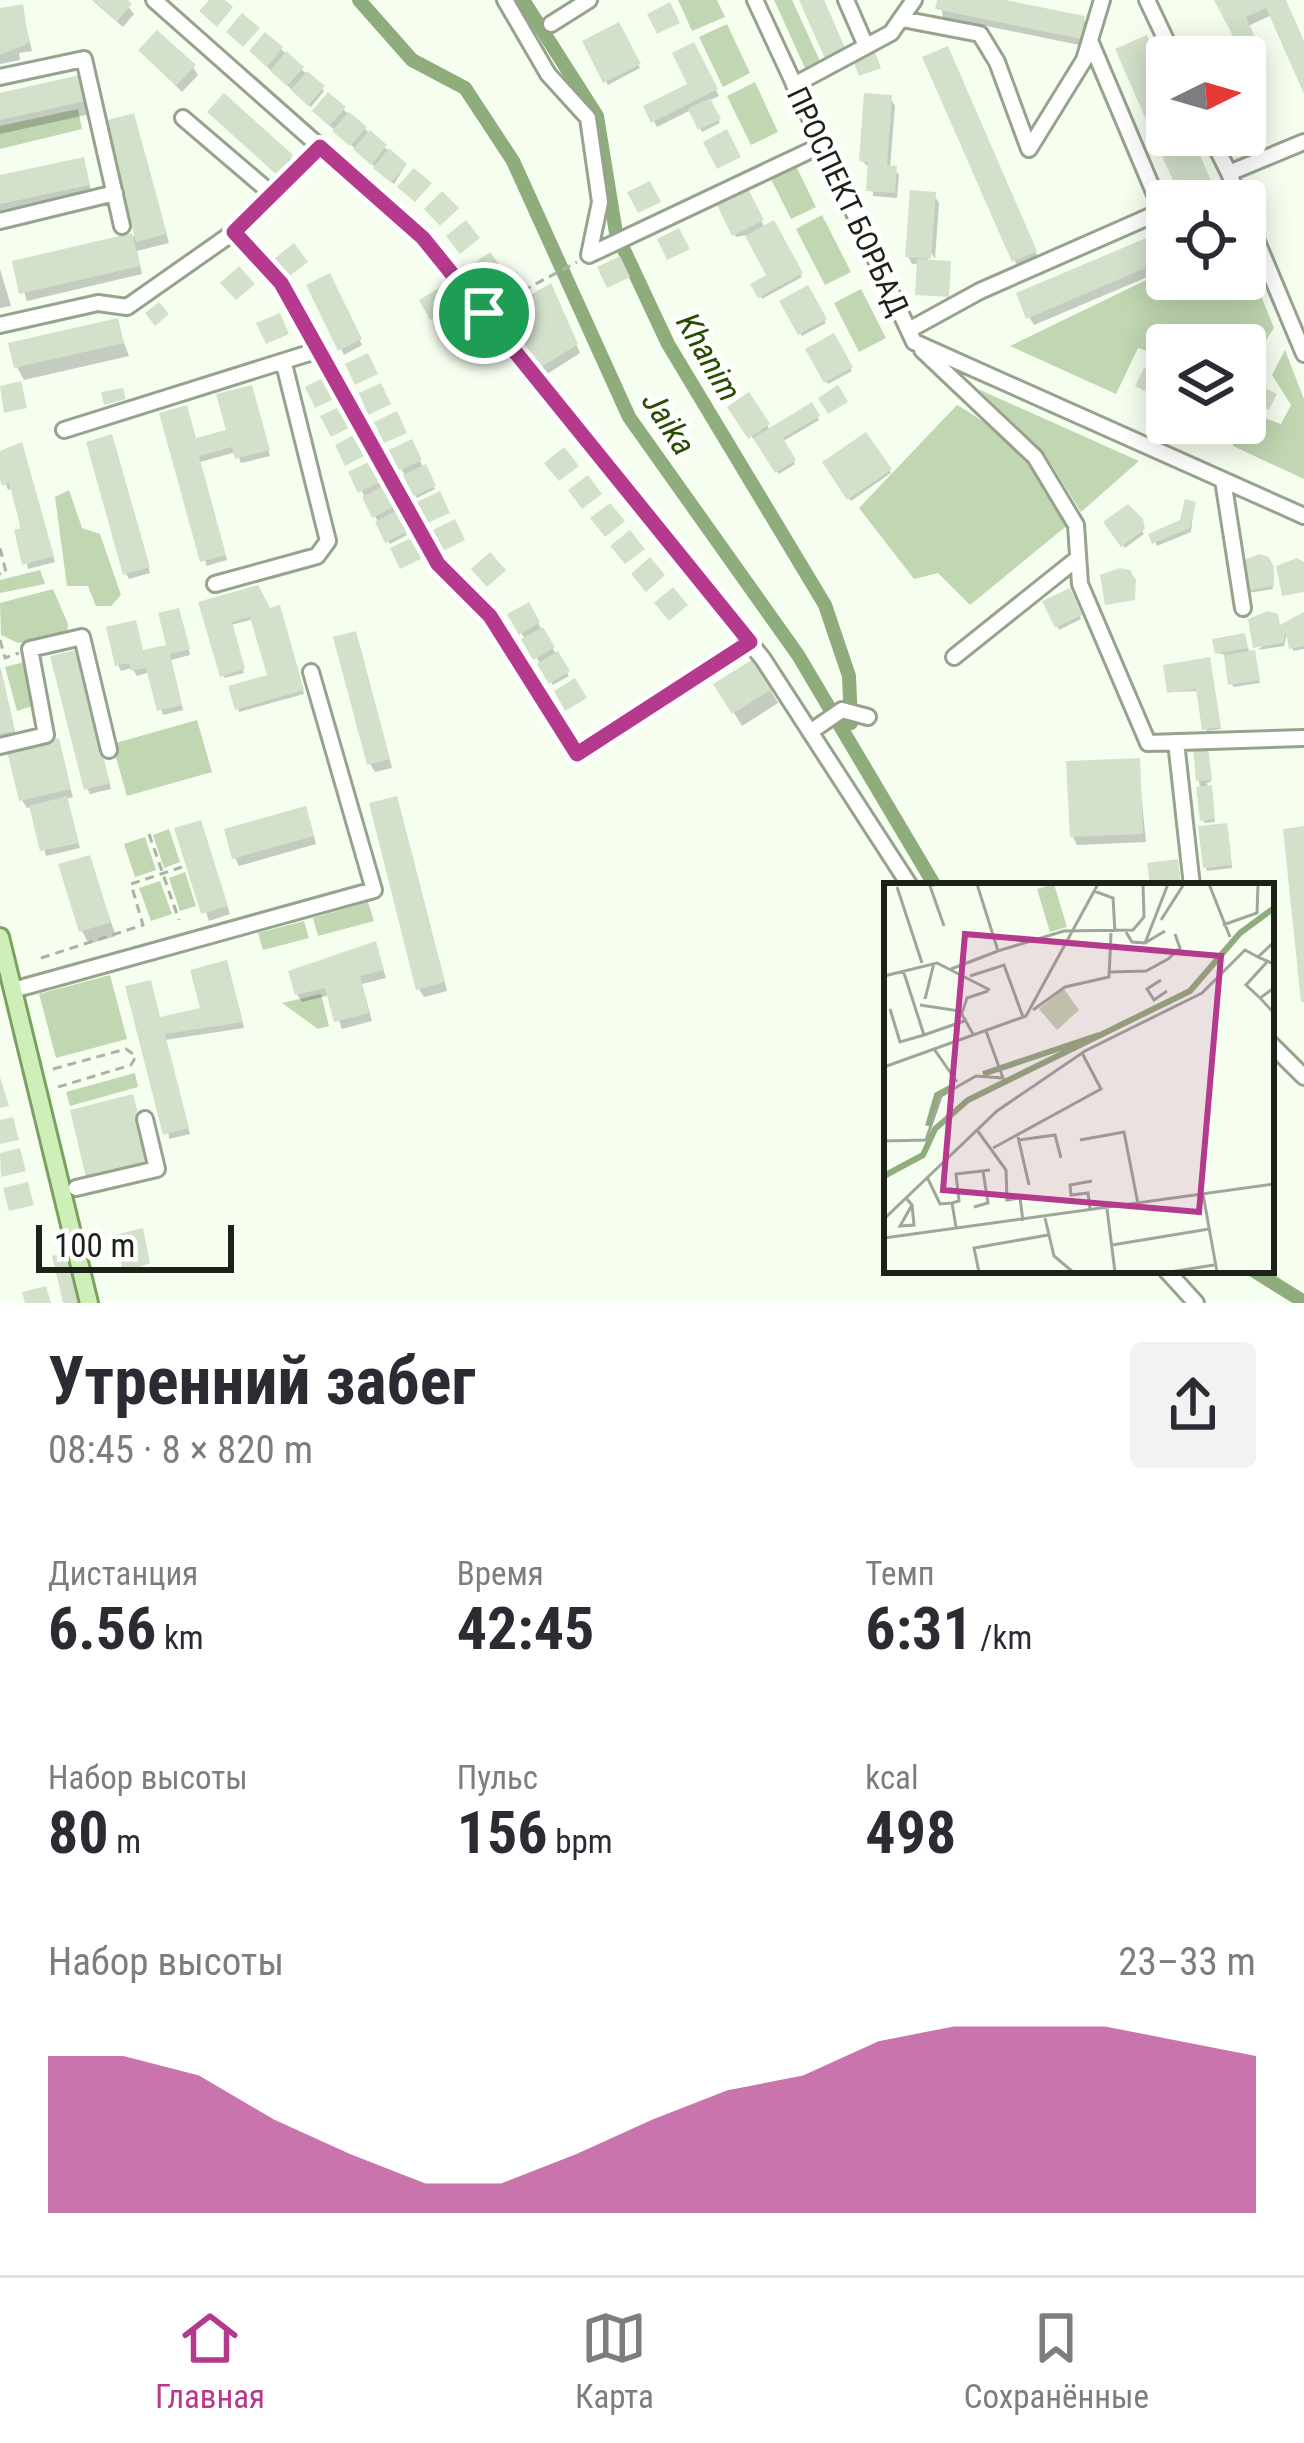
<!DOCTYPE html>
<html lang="ru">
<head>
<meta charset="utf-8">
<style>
	:root { --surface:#fff; --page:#f2f2f3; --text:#2b2b33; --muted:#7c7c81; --line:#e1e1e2; --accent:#b53a8d }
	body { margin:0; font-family:"Roboto Condensed",sans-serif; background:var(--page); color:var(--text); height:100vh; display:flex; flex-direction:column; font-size:45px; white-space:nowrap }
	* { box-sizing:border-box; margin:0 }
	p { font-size:39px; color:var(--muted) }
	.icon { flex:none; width:66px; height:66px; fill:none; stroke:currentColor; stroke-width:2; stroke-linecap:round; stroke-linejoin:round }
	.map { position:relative; height:1303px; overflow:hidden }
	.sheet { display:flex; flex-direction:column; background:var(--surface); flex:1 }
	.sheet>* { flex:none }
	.needle { width:78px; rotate:85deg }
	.buttons { position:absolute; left:1146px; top:36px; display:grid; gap:24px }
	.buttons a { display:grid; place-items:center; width:120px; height:120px; border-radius:12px; background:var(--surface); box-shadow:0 6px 30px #0003; font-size:60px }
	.scale { position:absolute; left:36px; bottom:30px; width:198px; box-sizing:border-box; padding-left:12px; border:6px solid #1d2219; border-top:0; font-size:33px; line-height:42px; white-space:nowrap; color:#1d2219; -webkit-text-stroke:9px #fff; paint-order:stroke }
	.pin { position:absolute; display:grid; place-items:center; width:102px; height:102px; color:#fff; margin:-51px; border:6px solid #fff; border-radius:50%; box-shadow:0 3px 12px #0007 }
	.round { display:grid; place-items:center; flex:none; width:126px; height:126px; border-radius:12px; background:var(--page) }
	.overview { display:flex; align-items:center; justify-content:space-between; height:204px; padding:0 48px }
	h1 { font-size:66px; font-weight:700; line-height:90px }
	.figures { display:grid; grid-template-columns:repeat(3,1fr); gap:18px; height:204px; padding:12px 48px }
	.figures div { display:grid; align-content:center }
	.figures b { font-size:60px; font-weight:700 }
	.figures small { font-size:33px; font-weight:400 }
	.figures p { font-size:33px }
	.chart { height:336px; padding:24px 48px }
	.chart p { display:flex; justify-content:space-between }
	.chart svg { width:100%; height:216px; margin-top:12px; fill:var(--accent); opacity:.7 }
	.tabs { display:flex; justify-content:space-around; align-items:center; height:168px; border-top:3px solid var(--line); background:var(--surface); font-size:33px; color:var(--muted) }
	.tabs a { display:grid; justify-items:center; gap:6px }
	.tabs .selected { color:var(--accent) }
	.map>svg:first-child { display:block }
	.green { fill:#c0d7b1 }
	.shadow { fill:#0003 }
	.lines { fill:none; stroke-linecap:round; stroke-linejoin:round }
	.canal { stroke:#8fad7c; stroke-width:14 }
	.building { fill:#d3e1ca }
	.minor-casing { stroke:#96a38d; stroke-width:20 }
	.major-casing { stroke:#7ba161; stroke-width:22 }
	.path { stroke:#abb2a6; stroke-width:3; stroke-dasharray:9 6; stroke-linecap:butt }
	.minor { stroke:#fff; stroke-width:14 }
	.major { stroke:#ceefb8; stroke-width:16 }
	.route-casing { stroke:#fff; stroke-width:24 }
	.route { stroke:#b53a8d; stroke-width:15 }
	.labels { text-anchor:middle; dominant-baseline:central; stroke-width:10; stroke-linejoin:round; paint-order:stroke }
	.street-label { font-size:30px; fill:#1d2219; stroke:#fff }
	.water-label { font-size:33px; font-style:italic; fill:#284c00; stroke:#fff }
	.inset-river { fill:none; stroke:#8fad7c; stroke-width:6 }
	.inset-road { fill:none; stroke:#9fa69a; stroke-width:3 }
	.view { fill:#b53a8d; fill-opacity:0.15; stroke:#b53a8d; stroke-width:6 }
	.inset-edge { fill:none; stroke:#1d2219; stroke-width:6 }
</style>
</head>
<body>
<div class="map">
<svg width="1304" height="1303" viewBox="0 0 1304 1303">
	<rect width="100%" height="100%" fill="#f6fef0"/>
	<!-- green -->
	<path class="green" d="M678 0H717L725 17 692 31Z
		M774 0H792L820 61 805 68Z
		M727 24 750 73 723 87 699 37Z
		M755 82 778 132 751 145 727 96Z
		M78 109 82 129 0 149V126Z
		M796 166 816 207 791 219 771 179Z
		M822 215 851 272 825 285 796 229Z
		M1245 256 1274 328 1255 357 1245 353V345H1228L1189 328 1178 345H1167V358L1138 348 1116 394 1010 346 1167 270V279H1245Z
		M861 289 886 338 859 352 834 303Z
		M1285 350 1304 399V479L1233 446 1245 411 1281 424 1291 405 1272 375Z
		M978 389 1139 461 1081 512 1045 454Z
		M957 405C1010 435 1039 472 1069 524L970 605 938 573 914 579 859 508Z
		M69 490 82 528 100 534 121 595 111 606H96L88 586H67L55 497Z
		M40 570 45 584 0 593V580Z
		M53 589 68 624 67 636 18 643 1 635 0 603Z
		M24 662 36 705 17 711 5 667Z
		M197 720 212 772 127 796 112 744Z
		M169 829 180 862 164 868 153 835Z
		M145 837 156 870 135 877 124 844Z
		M185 872 196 906 180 911 169 878Z
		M160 881 172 914 151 921 139 888Z
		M368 902 374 921 318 936 313 918Z
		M304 921 309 938 263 950 258 933Z
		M110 975 127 1039 56 1058 39 994Z
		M321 994 329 1026 318 1029 282 1003Z
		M135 1073 138 1087 70 1106 66 1092Z"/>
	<!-- shadow -->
	<path class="shadow" d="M92 0H123L134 14 123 27Z
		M940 0H990L1083 19 1088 27 1084 46 943 17Z
		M1218 0H1284L1304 45V87L1272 15 1248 26 1263 60 1248 67Z
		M21 7 32 51 19 53 20 60 0 64V11Z
		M618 26 640 68 608 85 586 42Z
		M693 46 719 96 708 101 720 123 702 132 691 110 657 127 647 108 692 85Z
		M281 49 324 91 311 107 254 55Z
		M141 51 193 67 198 75 182 92Z
		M951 57 1039 260 1019 269 1015 261Z
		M82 78 95 113 0 134V96Z
		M890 98 895 106 890 168 899 174 897 198 873 196 871 169 862 161Z
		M343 109 405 166 394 184 317 114Z
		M211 112 291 157 295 165 282 180Z
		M133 116 169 243 137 251 142 274 27 301 15 264 137 235Z
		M82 161 92 193 0 212V178Z
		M747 193 765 228 773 224 802 277 762 299 754 285 770 277 747 235 736 237 721 206Z
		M934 195 939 203 935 259 926 244 921 247 930 263 912 264 908 256Z
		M1155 248 1164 270 1034 325 1029 317Z
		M0 269 11 306 0 308Z
		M329 277 362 345 344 355 310 286Z
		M807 289 826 323 802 336 783 303Z
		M554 295 580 353 544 376 505 313Z
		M116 321 129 356 24 380 17 367Z
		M833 337 852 371 828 384 809 351Z
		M253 394 270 456 241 463 236 452 200 462 227 560 206 566 196 442 230 432Z
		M748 397 771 431 811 406 819 420 782 442 795 464 779 474 731 408Z
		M1200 423H1226L1221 433Z
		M865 436 891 473 851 501 826 463Z
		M114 443 150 573 129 579 126 574Z
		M410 443 435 489 417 498 402 470Z
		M24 451 55 562 28 569 13 488 8 490 0 468V453Z
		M370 464 407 535 390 544 352 473Z
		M1194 505 1191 532 1157 546 1152 535 1182 522Z
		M1127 508 1144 534 1125 548 1107 523Z
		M1269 563 1273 589 1248 593 1247 590Z
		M1068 592 1081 619 1059 630 1046 603Z
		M202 604 280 612 304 694 239 712 232 688 271 677 254 619 231 625 244 673 224 678Z
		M528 606 569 676 553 685 511 616Z
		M181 617 190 655 171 660 183 710 163 715 150 672 137 676 132 668 121 671 118 665 169 647Z
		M1294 617H1304V649L1293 651 1288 629 1284 646 1258 650Z
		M337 639 359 643 392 768 375 772 370 764Z
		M1245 639 1260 683 1233 687 1226 655 1217 653Z
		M78 659 111 789 90 794 87 788Z
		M754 662 778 703 742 726 717 685Z
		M1210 663 1221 729 1207 731 1199 691 1170 692Z
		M0 667 16 736 0 740Z
		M57 742 73 797 65 799 80 848 46 856 32 807 27 808 22 800 11 753Z
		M1208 752 1211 782 1207 783 1215 822 1204 823 1199 781Z
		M1138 761 1146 842 1077 845 1073 837Z
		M400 808 447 991 424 997 419 989Z
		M309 817 316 844 239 866 235 858Z
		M178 830 204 831 230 914 209 921Z
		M1228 830 1232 868 1207 871 1206 868Z
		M88 858 116 936 89 944 82 931Z
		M375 944 386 978 362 984 372 1021 342 1029 330 995 302 1002 297 994Z
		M229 969 244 1028 165 1040 190 1134 169 1139 160 1020 203 1010Z"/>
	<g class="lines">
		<!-- canal -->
		<path class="canal" d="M359 0 412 60 465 88 513 161 629 417 798 655 935 886
			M523 0 597 116 616 233 668 344 825 605 849 676 851 723
			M1253 1270 1304 1302"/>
	</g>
	<!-- building -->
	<path class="building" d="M93 0H128L132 4 117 21Z
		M209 0H225L233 7 217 27 199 11Z
		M799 0H824L847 52 826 61Z
		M937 0H1005L1085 16 1081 39 935 9Z
		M1214 0H1286L1304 41V94L1266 8 1246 17 1261 51 1245 59Z
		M670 2 680 23 657 34 647 14Z
		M23 4 29 43 0 55V8Z
		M242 13 260 28 243 47 226 32Z
		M619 22 641 64 603 83 582 41Z
		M157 30 196 65 176 86 138 50Z
		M265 32 283 47 267 67 249 51Z
		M1147 35 1167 81V135H1191L1220 201H1182L1115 49Z
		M694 42 718 89 651 123 643 106 687 84 672 53Z
		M948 46 1037 251 1012 262 922 57Z
		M286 51 304 67 287 86 270 71Z
		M875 52 881 68 859 76 853 60Z
		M307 71 325 86 308 106 291 90Z
		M84 74 90 100 0 120V93Z
		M328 92 346 107 329 126 312 111Z
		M224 93 293 155 276 174 207 112Z
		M864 93 892 95 887 165 897 166 895 193 866 191 868 162 859 161Z
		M710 98 721 119 698 130 688 109Z
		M349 112 367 127 350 146 332 131Z
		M134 113 167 234 136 242 104 121Z
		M727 129 741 157 717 169 703 142Z
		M370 130 387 145 371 165 353 149Z
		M389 148 407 164 391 183 373 168Z
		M84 157 90 185 0 204V175Z
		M414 168 432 183 415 202 397 187Z
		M650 181 661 202 638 213 627 192Z
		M748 189 764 220 732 236 717 205Z
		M910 190 936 192 931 259 905 257Z
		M442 191 459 208 440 226 424 209Z
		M466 220 480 238 460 254 446 236Z
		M774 220 803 273 758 298 750 284 766 275 745 236Z
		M679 228 690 249 667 260 657 239Z
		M132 233 140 266 19 294 12 261Z
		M1151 236 1162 261 1026 319 1016 293Z
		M294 243 308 262 288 277 274 259Z
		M490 252 504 271 483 285 470 266Z
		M620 256 630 277 607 288 597 267Z
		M917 259 951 261 949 297 915 295Z
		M239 266 255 284 236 300 220 283Z
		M330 273 362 339 338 351 306 285Z
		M551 283 578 344 537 370 501 312Z
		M808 285 827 319 798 335 779 301Z
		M441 287 452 308 430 320 419 300Z
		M159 302 169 314 155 326 145 313Z
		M280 313 289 334 266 344 256 323Z
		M118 318 124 343 14 368 8 343Z
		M834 333 853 367 824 383 805 349Z
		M368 353 378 374 355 385 345 364Z
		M1144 368 1164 378 1155 396 1135 386Z
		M327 376 338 397 315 408 305 387Z
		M21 381 27 408 4 413 0 386Z
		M381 383 391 404 368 415 359 393Z
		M1254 383 1277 394 1269 410 1247 399Z
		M252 385 270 450 235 459 232 447 199 456 226 555 200 562 159 413 187 405 196 438 226 430 216 394Z
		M838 385 848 402 828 414 818 398Z
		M123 388 126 399 104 405 101 392Z
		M749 392 770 424 748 439 727 407Z
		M812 402 820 416 783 438 796 460 775 473 753 438Z
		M343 405 353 426 331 437 320 416Z
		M397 411 407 433 384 443 374 422Z
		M866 432 892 469 847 500 822 462Z
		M357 433 368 454 345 466 335 445Z
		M112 434 150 567 123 575 86 442Z
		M412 439 422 460 399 471 389 450Z
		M22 442 54 556 22 565 14 530 21 528 9 483 2 486 0 480V451Z
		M564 447 579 466 559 481 544 463Z
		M371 461 381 482 358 493 348 472Z
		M426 464 436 486 413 497 403 475Z
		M588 475 602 494 582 509 568 490Z
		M385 485 395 506 372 518 362 497Z
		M440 491 450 513 427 523 417 502Z
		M1185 499 1196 502 1190 528 1152 544 1148 534 1180 520Z
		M610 503 625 521 605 537 590 518Z
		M1128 504 1143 519 1145 529 1121 547 1103 522Z
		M398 510 408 531 385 543 375 522Z
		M455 519 465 540 443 551 433 530Z
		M630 530 645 549 625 564 610 546Z
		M413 537 423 558 400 569 390 548Z
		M490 552 506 570 487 587 471 569Z
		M1259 554 1269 557 1274 567V586L1244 591 1239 562Z
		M650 557 665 575 646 592 631 574Z
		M1297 558 1304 562V592L1282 596 1276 566Z
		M1120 568 1130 570 1136 580 1135 600 1105 605 1100 575Z
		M258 585 270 608 280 605 304 690 235 710 228 686 267 675 250 617 232 622 245 669 220 677 198 602Z
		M673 587 688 605 669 621 654 603Z
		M1070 588 1082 615 1055 628 1042 601Z
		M529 602 540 622 519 635 507 614Z
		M179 608 190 649 170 654 182 705 157 711 146 668 131 671 129 663 115 666 106 627 136 620 143 650 166 645 158 613Z
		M1268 611 1278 614 1280 625 1304 612V646L1289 649 1286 633 1283 643 1253 648 1248 619Z
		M543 627 555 647 533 660 521 639Z
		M356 631 390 759 367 765 333 637Z
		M1245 633 1248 648 1215 654 1212 639Z
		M76 650 110 783 84 790 50 656Z
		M1255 650 1260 680 1228 685 1224 655Z
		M558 651 570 671 549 684 537 664Z
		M1210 657 1221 727 1202 730 1196 689 1167 693 1163 665Z
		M755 658 774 688 732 714 713 684Z
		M2 673 15 731 0 734V674Z
		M575 678 587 698 565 711 554 691Z
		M59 738 71 789 19 801 7 751Z
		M1208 746 1212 780 1196 781 1193 747Z
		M1140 758 1143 834 1070 837 1066 761Z
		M1212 785 1215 819 1200 821 1196 787Z
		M67 796 79 843 40 851 29 806Z
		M397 796 445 982 416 990 369 803Z
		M306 806 314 836 232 859 224 829Z
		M201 820 228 906 201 914 174 828Z
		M1227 823 1232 865 1203 868 1198 826Z
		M1304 826V1002H1301L1283 829Z
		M90 855 111 922 79 932 58 864Z
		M1178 859 1181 886H1150L1147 863Z
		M376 941 384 970 360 976 369 1013 334 1022 325 988 295 995 288 971Z
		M227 960 243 1022 165 1034 189 1128 163 1135 125 986 151 980 160 1017 200 1008 190 970Z
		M0 1077 9 1106 0 1108Z
		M133 1094 151 1166 87 1182 70 1110Z
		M13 1117 19 1140 0 1144V1120Z
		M20 1148 26 1171 1 1177 0 1153Z
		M28 1182 34 1205 9 1211 3 1188Z
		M143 1228 150 1263 123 1273 115 1235Z
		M69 1252 81 1303H63L52 1256Z
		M46 1286 51 1303H25L22 1292Z"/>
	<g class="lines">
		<!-- minor casing -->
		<g class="minor-casing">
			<path id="minor" d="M154 0 423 238 763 659 910 886
				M505 0 548 74 588 118 600 202 589 255 822 145
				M755 0 914 342 1304 516
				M846 0 866 46
				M1147 0 1174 57
				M902 19 980 34 997 62 1029 149
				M551 24 589 0
				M0 77 84 59 122 226
				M794 85 891 33 914 0
				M183 118 272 194
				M1210 135 1229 173
				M1029 149 1084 60 1102 0
				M1240 201 1229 173 1304 142
				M1245 213 1304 354
				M0 221 115 193
				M234 232 281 283 438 564 490 616 577 755 750 642
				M0 325 98 303 127 307 234 232 319 147
				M909 330 980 291 1162 211 1091 43
				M922 350 1035 457 1076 525 1080 584 1148 743 1304 738
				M64 430 319 350
				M1223 480 1243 608
				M215 584 317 556 328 541 284 364
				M954 657 1078 558
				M810 732 842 710 868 717
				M1176 742 1192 886
				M0 746 46 735 30 649 82 637 109 750
				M13 990 374 890 311 672
				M1271 1044 1304 1077
				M76 1188 157 1169 145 1119
				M1166 1270 1196 1303"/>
		</g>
		<!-- major casing -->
		<g class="major-casing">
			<path id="major" d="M0 937 89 1303"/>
		</g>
		<!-- path -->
		<path class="path" d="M496 305 577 262
			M0 548 6 572 0 574
			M0 640 5 658 19 653
			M149 834 179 920
			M41 958 143 925 131 884 182 867
			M53 1069 126 1049 136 1056
			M58 1087 131 1065 135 1058"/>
		<!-- minor -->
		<use href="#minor" class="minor"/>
		<!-- major -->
		<use href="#major" class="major"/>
	</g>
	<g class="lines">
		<!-- route casing -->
		<g class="route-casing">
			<path id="route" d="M320 147 423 238 750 642 577 754 490 616 438 564 281 283 234 232Z"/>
		</g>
		<!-- route -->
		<use href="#route" class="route"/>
	</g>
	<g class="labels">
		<!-- street labels -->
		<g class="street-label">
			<text transform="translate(848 201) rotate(65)">ПРОСПЕКТ БОРБАД</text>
		</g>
		<!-- water labels -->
		<g class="water-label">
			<text transform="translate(709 357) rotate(60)">Khanim</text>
			<text transform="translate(669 423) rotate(57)">Jaika</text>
		</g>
	</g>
	<!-- overview -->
	<g transform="translate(884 883)">
		<rect width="390" height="390" fill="#f6fef0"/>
		<path d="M170 1 183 44 166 49 153 6ZM180 106 195 127 173 147 155 126Z" fill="#c0d7b1"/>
		<path class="inset-river" d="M99 191 215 152M44 243 53 212 70 203M0 293 39 272 51 246 84 217 306 108 356 50 390 25"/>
		<path class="inset-road" d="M52 1 46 3 60 43M93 1 114 68 180 48 249 47 260 34 259 1M325 1 346 54M13 4 38 80M210 8 229 15 231 49M277 37 300 1M339 42 373 30 374 1M242 49 248 59 261 60 281 48M390 59 374 74 390 81M261 60 284 1M67 86 114 68M19 87 40 152 83 137M225 89 262 88 284 76 296 65 291 51M0 93 53 80 106 107M86 93 120 82 139 134M277 97 263 106 270 117 283 108M390 105 376 115 390 130M376 115 362 102 383 79M41 116 50 80M36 122 76 128 89 151M6 126 16 159 40 152M149 127 181 104 225 94 227 50M78 130 83 115 104 108M50 166 73 199M0 184 142 133 214 1M93 247 122 287 123 317 136 315 139 338M134 254 145 302M135 257 171 252 177 275M196 257 240 249 254 321M0 258 42 257 57 213 92 193 119 195 102 148M109 265 217 206 198 170M43 294 56 321 68 320 72 344M319 311 333 389M21 314 28 322 30 342 16 343 28 322M68 320 75 318 72 291 106 287M90 324 104 320 99 288M206 325 204 310 187 312 186 302 208 298M223 326 231 389M161 335 170 373 189 389M0 336 113 228 201 168 318 110 361 67 374 74M0 355 390 301M228 362 325 346M95 389 90 365 164 352M286 389 330 382"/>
		<path class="view" d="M81 51 337 73 315 329 59 307Z"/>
		<rect width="390" height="390" class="inset-edge"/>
	</g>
</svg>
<div class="buttons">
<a><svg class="needle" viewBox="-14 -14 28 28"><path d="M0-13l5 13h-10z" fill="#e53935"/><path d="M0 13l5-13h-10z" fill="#7c7c81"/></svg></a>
<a><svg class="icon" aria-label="locate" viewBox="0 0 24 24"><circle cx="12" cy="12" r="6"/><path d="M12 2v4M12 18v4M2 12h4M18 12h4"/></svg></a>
<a><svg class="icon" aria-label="layers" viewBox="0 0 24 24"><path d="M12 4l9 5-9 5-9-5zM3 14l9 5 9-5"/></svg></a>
</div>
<div class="scale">100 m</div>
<div class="pin" style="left:484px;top:313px;background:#1e9e55"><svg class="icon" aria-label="arrive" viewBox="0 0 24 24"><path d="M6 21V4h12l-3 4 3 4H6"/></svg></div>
</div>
<section class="sheet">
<div class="overview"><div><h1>Утренний забег</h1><p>08:45 · 8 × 820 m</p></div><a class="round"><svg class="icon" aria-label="share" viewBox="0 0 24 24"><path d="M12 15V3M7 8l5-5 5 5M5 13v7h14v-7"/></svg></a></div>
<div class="figures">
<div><p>Дистанция</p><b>6.56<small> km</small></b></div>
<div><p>Время</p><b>42:45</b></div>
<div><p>Темп</p><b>6:31<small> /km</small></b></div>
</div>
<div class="figures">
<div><p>Набор высоты</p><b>80<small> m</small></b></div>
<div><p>Пульс</p><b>156<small> bpm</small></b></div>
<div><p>kcal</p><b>498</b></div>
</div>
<div class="chart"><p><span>Набор высоты</span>23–33 m</p>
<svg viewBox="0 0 160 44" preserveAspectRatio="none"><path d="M0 44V12L10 12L20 16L30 25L40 32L50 38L60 38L70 32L80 25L90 19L100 16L110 9L120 6L130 6L140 6L150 9L160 12V44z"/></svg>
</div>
</section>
<nav class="tabs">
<a class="selected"><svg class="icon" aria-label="home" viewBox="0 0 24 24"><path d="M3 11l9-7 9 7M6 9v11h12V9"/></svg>Главная</a>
<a><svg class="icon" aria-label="map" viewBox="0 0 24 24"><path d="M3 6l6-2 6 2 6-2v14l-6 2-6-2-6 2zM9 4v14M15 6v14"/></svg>Карта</a>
<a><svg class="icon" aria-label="saved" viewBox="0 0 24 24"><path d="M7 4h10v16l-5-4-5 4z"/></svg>Сохранённые</a>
</nav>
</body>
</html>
